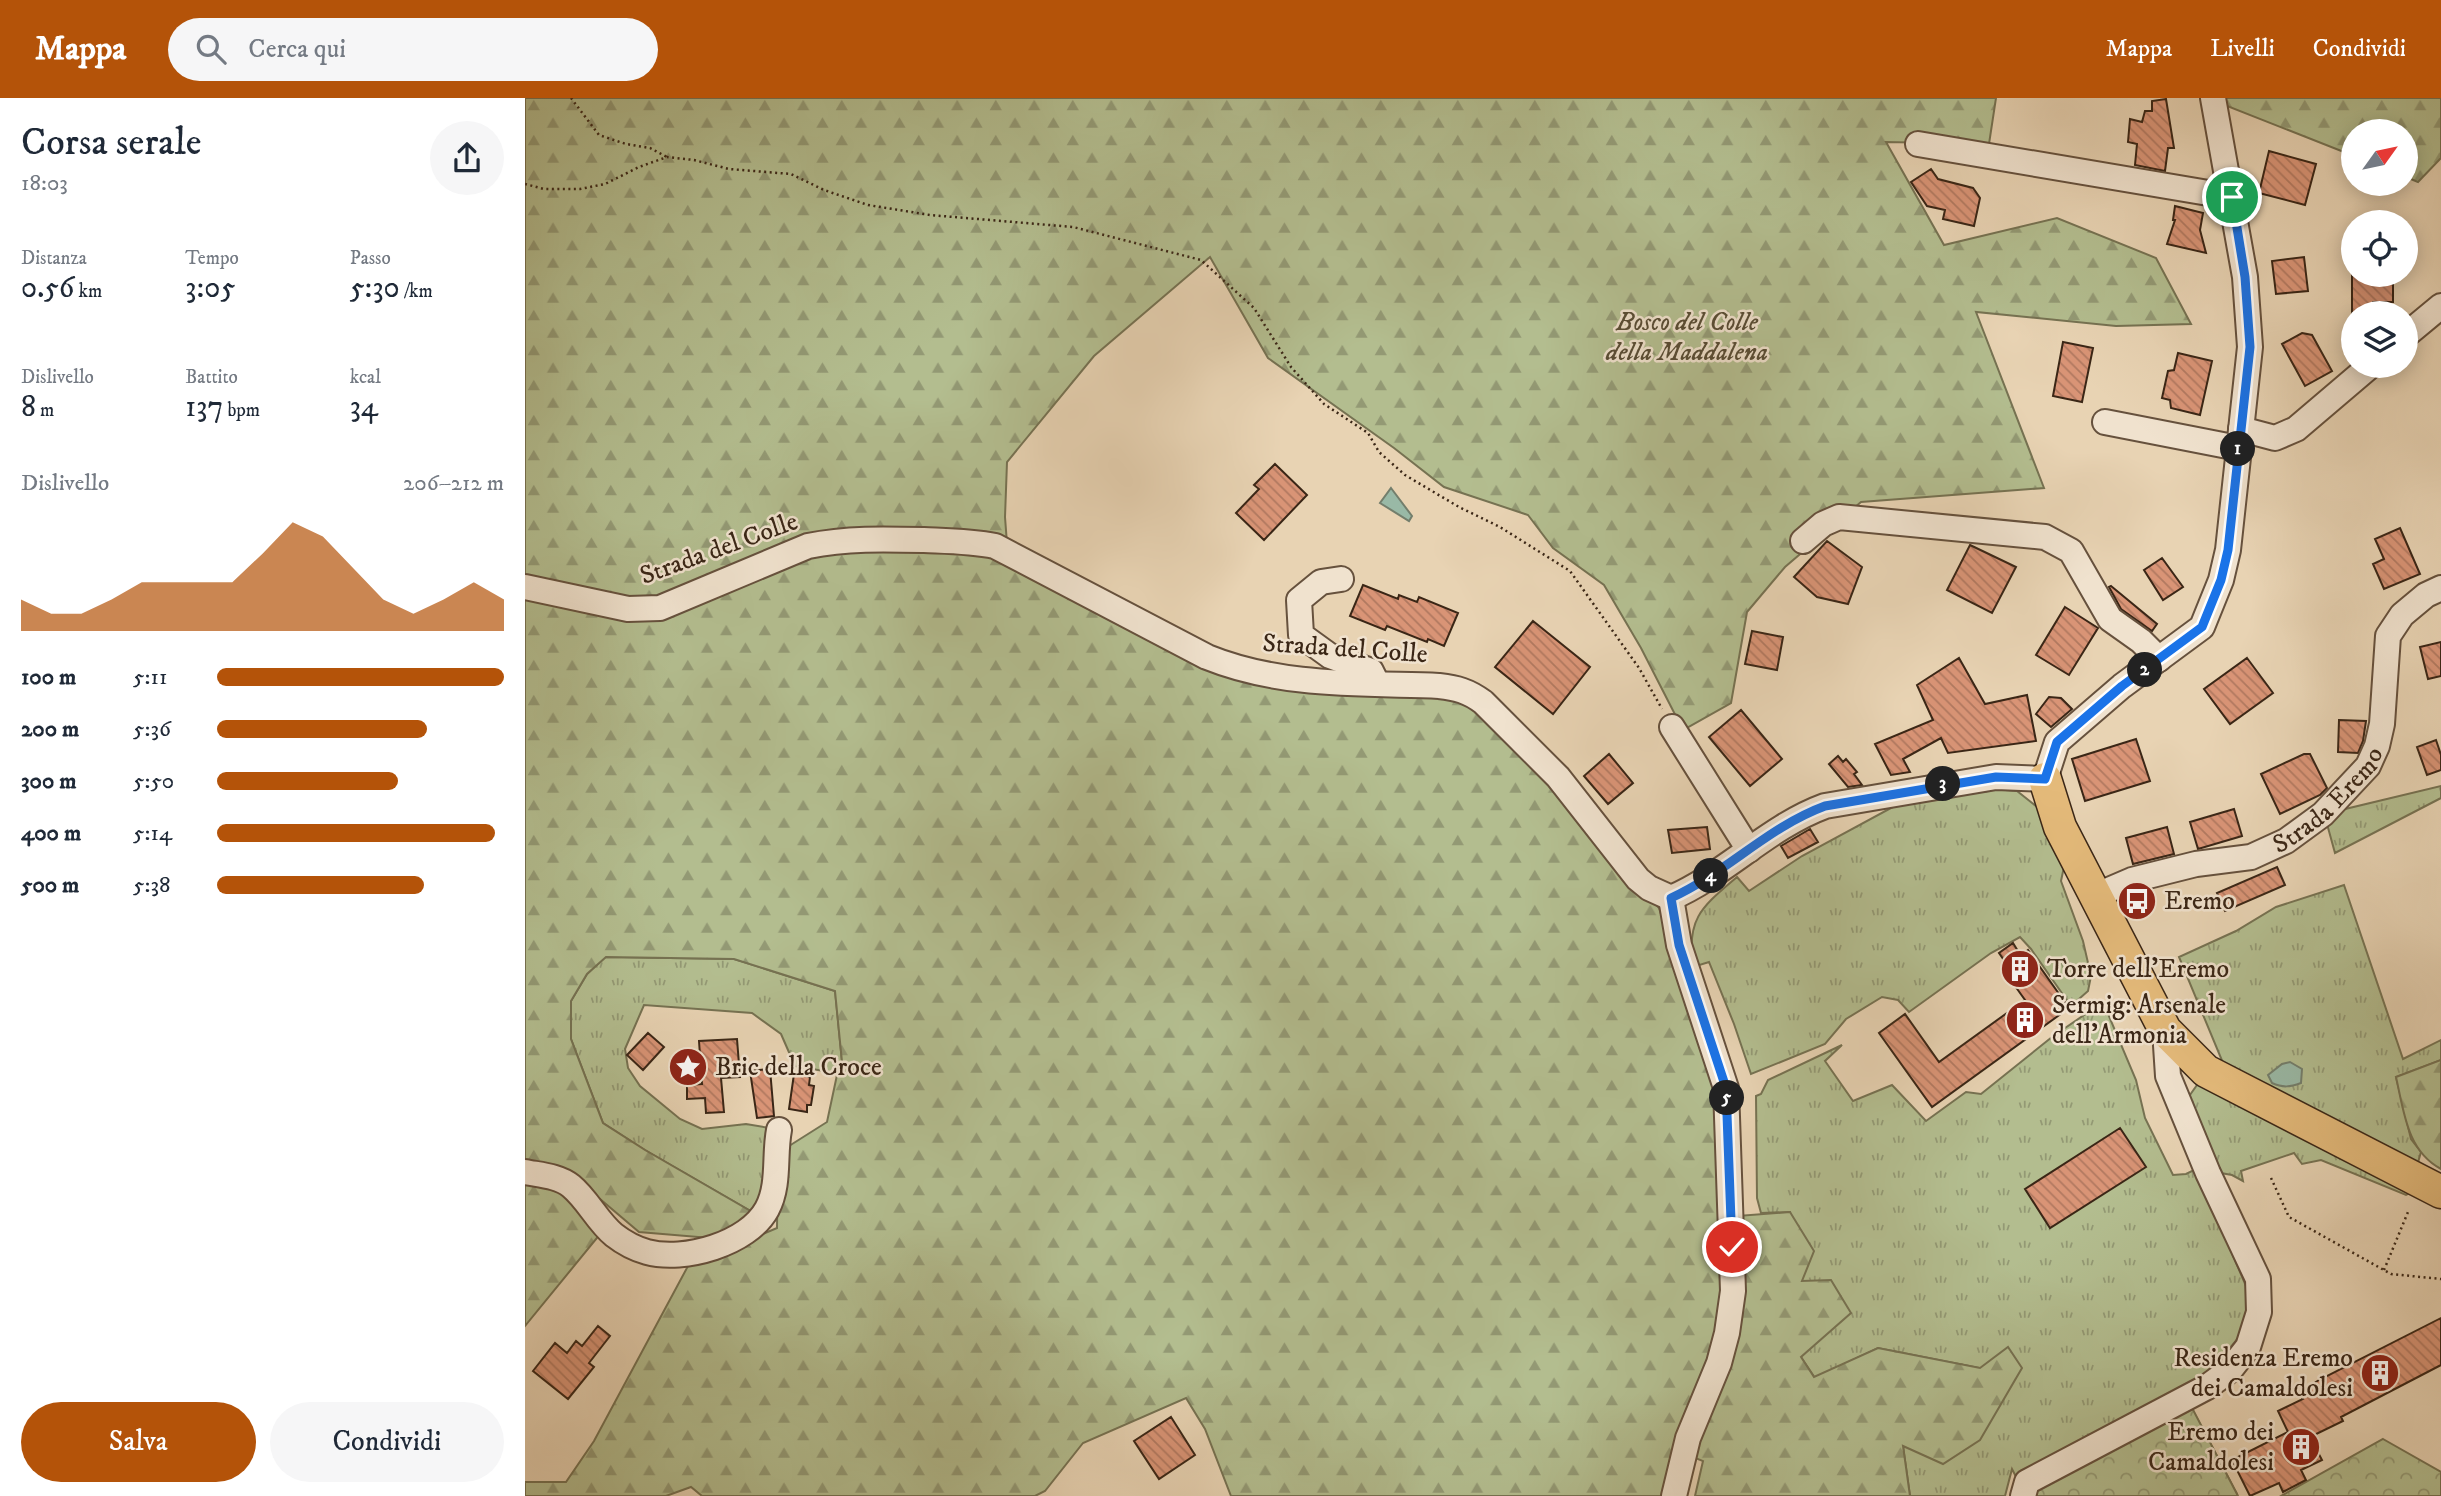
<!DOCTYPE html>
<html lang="it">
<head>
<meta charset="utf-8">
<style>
	:root { --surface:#fff; --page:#f6f6f7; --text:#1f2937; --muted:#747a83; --accent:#b45309 }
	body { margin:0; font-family:"IM FELL DW Pica",serif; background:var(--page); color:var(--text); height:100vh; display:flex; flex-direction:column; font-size:26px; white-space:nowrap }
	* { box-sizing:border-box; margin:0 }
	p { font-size:23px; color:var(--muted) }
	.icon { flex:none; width:38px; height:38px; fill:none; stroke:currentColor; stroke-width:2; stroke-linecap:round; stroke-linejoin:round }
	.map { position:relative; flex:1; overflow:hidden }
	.sheet { display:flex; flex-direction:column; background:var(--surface); width:525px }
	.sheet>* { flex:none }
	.needle { width:46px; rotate:57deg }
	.buttons { position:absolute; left:1816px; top:21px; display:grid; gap:14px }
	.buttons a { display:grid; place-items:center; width:77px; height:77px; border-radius:50%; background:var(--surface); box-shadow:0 4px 18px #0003; font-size:35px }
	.pin { position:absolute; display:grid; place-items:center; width:60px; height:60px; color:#fff; margin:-30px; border:4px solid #fff; border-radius:50%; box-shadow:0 2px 7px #0007 }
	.km { position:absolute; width:35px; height:35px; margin:-18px; border-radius:50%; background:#222; color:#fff; font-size:19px; line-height:35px; text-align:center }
	.round { display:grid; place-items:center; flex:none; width:74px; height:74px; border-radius:37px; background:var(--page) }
	.head { display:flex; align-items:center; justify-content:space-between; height:119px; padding:0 21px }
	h1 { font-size:38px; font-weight:600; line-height:52px }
	.figures { display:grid; grid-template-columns:repeat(3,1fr); gap:10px; height:119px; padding:7px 21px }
	.figures div { display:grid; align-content:center }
	.figures b { font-size:30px; font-weight:600 }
	.figures small { font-size:19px; font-weight:400 }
	.figures p { font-size:19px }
	.chart { height:196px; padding:14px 21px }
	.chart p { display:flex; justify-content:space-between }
	.chart svg { width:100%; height:126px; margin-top:7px; fill:var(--accent); opacity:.7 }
	.primary-button { display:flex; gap:14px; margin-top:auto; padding:14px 21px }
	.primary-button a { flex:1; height:80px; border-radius:42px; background:var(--accent); color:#fff; font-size:28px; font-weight:600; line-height:80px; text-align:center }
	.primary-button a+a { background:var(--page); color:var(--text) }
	ul { padding:0 21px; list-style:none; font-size:23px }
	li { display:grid; grid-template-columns:112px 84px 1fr; align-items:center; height:52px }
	li i { height:18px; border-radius:9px; background:var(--accent) }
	header { display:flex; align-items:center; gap:42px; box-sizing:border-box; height:98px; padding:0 35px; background:var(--accent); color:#fff }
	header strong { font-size:33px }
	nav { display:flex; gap:38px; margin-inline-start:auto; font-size:24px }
	.search { width:490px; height:63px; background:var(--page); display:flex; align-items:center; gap:18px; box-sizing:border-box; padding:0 24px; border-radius:38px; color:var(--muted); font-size:26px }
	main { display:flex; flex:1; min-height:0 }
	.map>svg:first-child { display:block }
	.grass { fill:url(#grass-tufts); stroke:#767252; stroke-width:2 }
	.forest { fill:url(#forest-firs); stroke:#767252; stroke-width:2 }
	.park { fill:url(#park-crowns); stroke:#767252; stroke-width:2 }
	.water { fill:#99b9a6; stroke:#737e6c; stroke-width:2 }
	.building { fill:url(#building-back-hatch); stroke:#3a2616; stroke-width:2 }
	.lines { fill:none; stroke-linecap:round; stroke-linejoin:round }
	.minor-casing { stroke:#66513d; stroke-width:28 }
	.major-casing { stroke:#3a2616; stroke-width:35 }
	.path { stroke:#3a2616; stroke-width:2.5; stroke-dasharray:2 3.5; stroke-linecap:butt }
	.minor { stroke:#f0e2ce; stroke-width:24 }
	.major { stroke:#e4ba7a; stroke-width:32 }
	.route-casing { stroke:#fff; stroke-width:14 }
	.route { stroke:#1a73e8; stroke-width:9 }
	.labels { text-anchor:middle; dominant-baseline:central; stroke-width:5; stroke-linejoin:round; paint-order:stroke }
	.park-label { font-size:26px; font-style:italic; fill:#584c34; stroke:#f0e2ce }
	.street-label { font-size:26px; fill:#3a2616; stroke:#f0e2ce }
	.poi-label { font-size:26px; fill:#3a2616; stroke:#f0e2ce; text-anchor:start }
</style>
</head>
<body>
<header>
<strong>Mappa</strong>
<div class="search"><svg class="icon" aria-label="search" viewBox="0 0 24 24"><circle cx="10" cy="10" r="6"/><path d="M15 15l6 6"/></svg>Cerca qui</div>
<nav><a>Mappa</a><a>Livelli</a><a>Condividi</a></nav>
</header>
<main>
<section class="sheet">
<div class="head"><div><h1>Corsa serale</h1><p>18:03</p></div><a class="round"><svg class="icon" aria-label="share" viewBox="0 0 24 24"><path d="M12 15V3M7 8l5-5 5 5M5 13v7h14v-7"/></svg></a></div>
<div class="figures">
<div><p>Distanza</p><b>0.56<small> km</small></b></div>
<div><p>Tempo</p><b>3:05</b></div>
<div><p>Passo</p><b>5:30<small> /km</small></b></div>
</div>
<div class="figures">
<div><p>Dislivello</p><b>8<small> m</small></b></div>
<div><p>Battito</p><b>137<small> bpm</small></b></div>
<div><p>kcal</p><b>34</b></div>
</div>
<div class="chart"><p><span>Dislivello</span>206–212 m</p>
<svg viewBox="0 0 160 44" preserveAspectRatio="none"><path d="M0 44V33L10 38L20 38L30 33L40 27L50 27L60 27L70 27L80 17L90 6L100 11L110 22L120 33L130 38L140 33L150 27L160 33V44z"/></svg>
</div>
<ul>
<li><b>100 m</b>5:11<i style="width:100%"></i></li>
<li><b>200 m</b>5:36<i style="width:73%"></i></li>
<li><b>300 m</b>5:50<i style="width:63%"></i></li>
<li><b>400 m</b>5:14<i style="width:97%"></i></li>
<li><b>500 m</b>5:38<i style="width:72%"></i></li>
</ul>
<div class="primary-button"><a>Salva</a><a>Condividi</a></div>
</section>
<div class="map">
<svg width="1916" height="1398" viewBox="0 0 1916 1398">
	<defs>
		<pattern id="grass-tufts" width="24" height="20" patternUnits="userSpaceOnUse" patternTransform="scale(1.75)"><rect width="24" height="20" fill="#b3bd8f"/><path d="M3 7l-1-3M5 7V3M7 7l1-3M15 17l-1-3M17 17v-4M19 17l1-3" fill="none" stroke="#939974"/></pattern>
		<pattern id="forest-firs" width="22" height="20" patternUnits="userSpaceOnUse" patternTransform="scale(1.75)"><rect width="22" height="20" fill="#b3bd8f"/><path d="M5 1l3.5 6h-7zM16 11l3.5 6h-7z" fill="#939974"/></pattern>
		<pattern id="park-crowns" width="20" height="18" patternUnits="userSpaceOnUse" patternTransform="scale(1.75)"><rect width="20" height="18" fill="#b3bd8f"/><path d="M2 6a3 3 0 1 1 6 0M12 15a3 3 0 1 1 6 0" fill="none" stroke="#939974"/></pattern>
		<pattern id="building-back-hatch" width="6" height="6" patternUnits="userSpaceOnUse" patternTransform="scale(1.75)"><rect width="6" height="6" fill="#d99476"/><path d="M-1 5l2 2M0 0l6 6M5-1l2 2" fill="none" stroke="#b17960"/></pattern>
	</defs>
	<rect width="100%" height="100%" fill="#e8d3b3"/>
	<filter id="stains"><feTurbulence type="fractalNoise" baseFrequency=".00286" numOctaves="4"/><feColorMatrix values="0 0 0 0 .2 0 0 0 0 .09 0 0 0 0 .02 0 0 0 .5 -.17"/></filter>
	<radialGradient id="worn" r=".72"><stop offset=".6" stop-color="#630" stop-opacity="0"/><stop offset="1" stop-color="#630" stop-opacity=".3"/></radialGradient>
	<!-- grass -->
	<path class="grass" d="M1916 688V700L1810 755 1802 726 1812 713Z
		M1446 689 1492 693 1516 712 1540 764 1536 783 1558 843 1566 878 1563 893 1546 908 1506 851 1495 839 1466 855 1384 914 1373 902 1357 899 1321 921 1300 946 1226 976 1209 926 1184 864 1168 869C1161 820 1177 809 1212 779L1224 793 1277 758 1377 704Z
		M1819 787 1878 961 1916 942V962L1871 979 1886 1041 1896 1054 1892 1068 1698 965 1654 859 1711 833 1751 809Z
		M80 859 209 861 310 893 318 974 316 976 270 968 256 936 227 915 119 907 100 951 103 970 115 988 155 1021 177 1031 221 1026 250 1031 241 1090 229 1115 120 1052 78 1025 46 941V903L62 876Z
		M1578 904 1611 982 1620 1020 1648 1077 1661 1076 1671 1071 1721 1188 1723 1228 1687 1272 1657 1292 1712 1396 1709 1398H1501L1487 1371 1480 1398H1385L1378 1348 1455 1270 1353 1250 1290 1280 1276 1259V1184L1265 1114 1236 1115 1232 1100 1231 998 1236 996 1243 982 1317 947 1300 963 1328 1003 1367 987 1401 1023 1441 994 1456 996 1527 939Z
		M1672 987H1692L1891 1092 1881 1097 1796 1062 1777 1066 1769 1055 1716 1073 1718 1083 1707 1077 1690 1074 1660 1004Z"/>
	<!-- forest -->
	<path class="forest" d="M0 0H1471L1464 46 1361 44 1419 147 1532 120 1631 160 1666 226 1591 228 1451 214 1519 390 1336 404 1260 469 1222 514 1206 605 1158 632 1116 550 1079 487 1028 450 1003 417 919 389 869 350 743 260 685 159 569 258 482 364 480 419 483 459 741 587 930 597 980 638 1041 703 1134 810 1193 993 1200 1119 1265 1114 1289 1153 1277 1183 1306 1182 1326 1215 1276 1259 1289 1279 1353 1250 1455 1270 1483 1249 1497 1270 1455 1342 1418 1366 1378 1348 1385 1398H1170L1178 1363 1151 1352 1141 1398H706L680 1331 661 1300 558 1345 520 1393 510 1398H177L166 1389 141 1398H0V1384H41L69 1343 163 1168 252 1130 253 1055 302 1024 312 977 318 974 310 893 209 861 81 859 62 876 46 903V941L78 1025 120 1052 229 1115 185 1140 114 1134 49 1079 0 1072Z
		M1682 0H1916V60L1893 84 1881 79V33H1829V58Z
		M1916 962V1071C1882 1053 1879 1014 1871 979Z
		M0 1082 40 1092 76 1135 0 1228Z"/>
	<!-- park -->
	<path class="park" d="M1665 1306 1713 1398H1508L1509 1393Z
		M1858 1341 1916 1374V1398H1756Z"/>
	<!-- water -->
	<path class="water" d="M866 390 887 418 884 423 855 405Z
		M1765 964 1777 971 1776 985C1765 989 1758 990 1747 985L1743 977 1757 966Z"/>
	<!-- building -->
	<path class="building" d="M1641 1 1649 50H1643L1640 73 1610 67 1612 46 1603 44 1605 21 1617 24 1620 13H1627V3Z
		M1744 53 1791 66 1780 107 1734 95Z
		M1406 71 1413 81 1448 90 1455 100 1449 128 1418 121 1420 112 1402 108 1386 84Z
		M1650 108 1678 115 1675 132 1681 155 1642 146 1650 122H1648Z
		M1779 159 1783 193 1751 196 1747 163Z
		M1827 177H1868V204H1848V215H1827Z
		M1777 235 1787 237 1807 273 1780 288 1757 246Z
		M1538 244 1568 250 1557 304 1528 298Z
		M1653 255 1687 263 1675 317 1646 310 1645 302 1637 300 1643 273 1649 272Z
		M750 366 782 397 739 442 711 415 734 391 729 387Z
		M1875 430 1895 476 1859 491 1848 466 1859 461 1850 441Z
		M1302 443 1337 469 1323 506 1292 499 1269 479Z
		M1445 447 1491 469 1467 515 1422 492Z
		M1637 460 1658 489 1638 502 1619 472Z
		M838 487 873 501 874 497 892 504 894 499 933 515 919 548 903 541 902 544 862 528 860 532 825 518Z
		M1586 488 1632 526 1627 533 1596 511 1584 489Z
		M1540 509 1573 530 1544 577 1511 557Z
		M1008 523 1065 569 1028 616 970 569Z
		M1227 533 1258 539 1252 572 1220 566Z
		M1916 544V578L1903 581 1895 549Z
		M1434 560 1460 606 1502 597 1511 643 1423 655 1416 640 1378 661 1385 674 1366 677 1350 646 1408 622 1392 587Z
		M1722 560 1748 595 1705 626 1679 591Z
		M1524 599 1536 600 1547 611 1526 629 1511 616Z
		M1216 612 1257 661 1225 688 1184 639Z
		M1814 622 1841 623 1838 643 1833 655 1813 654Z
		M1611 641 1625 683 1560 703 1547 661Z
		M1911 642 1916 657V672L1902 677 1892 649Z
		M1084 656 1108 685 1083 706 1059 678Z
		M1779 656H1785L1802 690 1795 697 1755 716 1736 676Z
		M1313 658 1318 664 1321 661 1332 674 1329 676 1337 687 1323 689 1304 666Z
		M1709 711 1717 738 1673 751 1665 724Z
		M1182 729 1185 751 1147 755 1143 732Z
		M1642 729 1649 756 1608 766 1601 740Z
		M1285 731 1293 744 1263 760 1256 748Z
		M1752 769 1760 787 1700 813 1692 795Z
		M1488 845 1496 858 1503 852 1544 910 1407 1009 1354 935 1380 916 1414 964 1500 902 1478 871 1483 868 1474 855Z
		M123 935 139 949 118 972 102 957Z
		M212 941 215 979 196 980 199 1014 181 1015 180 1000 162 1001V987L177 986 174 943Z
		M245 971 249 1018 232 1020 225 973Z
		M269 976 285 979 284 987 289 988 286 1007H282V1014L264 1011Z
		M1595 1030 1621 1069 1525 1130 1500 1091Z
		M1916 1220V1267L1816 1319 1818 1323 1785 1339 1797 1362 1776 1372 1781 1382 1758 1394 1754 1385 1725 1398 1707 1362 1763 1334 1753 1313 1778 1301 1773 1295 1794 1282Z
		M73 1228 85 1238 64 1265 69 1269 43 1301 8 1273 30 1245 42 1255 51 1243 57 1248Z
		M646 1319 670 1357 634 1381 609 1343Z"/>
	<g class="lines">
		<!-- minor casing -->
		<g class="minor-casing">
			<g id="minor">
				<path d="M1393 46 1707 99"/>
				<path d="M1881 237 1916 208"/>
				<path d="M1580 324 1713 350"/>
				<path d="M1716 331 1750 340 1771 331 1845 268"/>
				<path d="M1278 443 1298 426 1314 419 1520 439 1546 453 1585 521 1616 543 1634 561"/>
				<path d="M816 481 796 484 774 502 776 537 805 558 846 573 852 585"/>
				<path d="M0 489 103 511 135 510 283 448C322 440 359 441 399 442 423 443 446 443 470 448L682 559C756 589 836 585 914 588 932 590 943 593 958 604L1033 679 1113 781 1124 790 1146 800C1201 776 1243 729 1300 708L1471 679 1520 681 1532 644 1597 588 1677 529 1696 482 1703 452 1725 249 1720 179 1688 0"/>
				<path d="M1147 629 1224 752"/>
				<path id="s1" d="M1572 797 1607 782 1671 766 1726 759 1761 743 1798 716 1843 668 1852 648 1857 626 1863 538 1877 517 1901 497 1916 490"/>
				<path d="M1146 800 1154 847 1201 990 1208 1193 1202 1235 1194 1265 1163 1340 1149 1398"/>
				<path d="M0 1074C15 1077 34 1078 46 1088 63 1102 72 1123 89 1137 98 1144 111 1151 122 1154 159 1164 223 1146 242 1111 255 1087 249 1057 254 1032"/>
				<path d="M1498 1398 1502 1384 1682 1289 1705 1272 1723 1249 1734 1214 1733 1181 1683 1075 1643 978 1640 932"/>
			</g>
		</g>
		<!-- major casing -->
		<g class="major-casing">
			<path id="major" d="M1520 681 1535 729 1640 932 1681 973 1916 1094"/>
		</g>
		<!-- path -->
		<path class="path" d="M46 0 74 37 101 46 125 50 142 59
			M0 86 19 91H55L80 86 114 69 142 59 169 62 204 71 266 76 299 92 343 107 405 117 548 129 676 162 729 210 766 269 799 306 843 335 854 354 880 377 934 409 975 429 1045 473 1114 570 1137 611
			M1746 1080 1764 1119 1866 1176 1916 1181
			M1859 1172 1883 1114"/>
		<!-- minor -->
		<use href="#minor" class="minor"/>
		<!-- major -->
		<use href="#major" class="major"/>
	</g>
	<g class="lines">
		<!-- route casing -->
		<g class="route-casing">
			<path id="route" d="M1207 1149 1201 990 1154 847 1146 800C1201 775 1243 729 1300 708L1471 679 1520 681 1532 644 1597 588 1677 529 1696 482 1703 452 1725 249 1720 179 1707 99"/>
		</g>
		<!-- route -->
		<use href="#route" class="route"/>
	</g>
	<!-- icons -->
	<defs>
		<g id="bus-disc" transform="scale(2.0125)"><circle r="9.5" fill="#8f2418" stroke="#f0e2ce"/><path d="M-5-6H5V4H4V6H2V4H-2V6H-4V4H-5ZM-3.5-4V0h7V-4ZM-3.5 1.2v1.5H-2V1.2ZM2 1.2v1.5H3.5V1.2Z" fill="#fff"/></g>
		<g id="building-disc" transform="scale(2.0125)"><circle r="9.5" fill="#8f2418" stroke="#f0e2ce"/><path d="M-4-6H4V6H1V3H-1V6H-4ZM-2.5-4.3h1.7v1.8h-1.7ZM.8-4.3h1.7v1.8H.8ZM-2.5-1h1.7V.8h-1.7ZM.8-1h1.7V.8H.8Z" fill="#fff"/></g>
		<g id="sight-disc" transform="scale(2.0125)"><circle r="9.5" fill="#8f2418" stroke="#f0e2ce"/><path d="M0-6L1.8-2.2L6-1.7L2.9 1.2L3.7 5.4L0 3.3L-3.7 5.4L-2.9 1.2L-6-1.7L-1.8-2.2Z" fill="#fff"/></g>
	</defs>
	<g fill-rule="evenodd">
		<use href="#bus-disc" x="1612" y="803"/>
		<use href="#building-disc" x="1495" y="871"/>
		<use href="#building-disc" x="1500" y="922"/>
		<use href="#sight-disc" x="163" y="969"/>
		<use href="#building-disc" x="1855" y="1275"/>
		<use href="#building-disc" x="1776" y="1349"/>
	</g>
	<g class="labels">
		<!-- park labels -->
		<g class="park-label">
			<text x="1162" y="224">Bosco del Colle<tspan x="1162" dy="30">della Maddalena</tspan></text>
		</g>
		<!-- street labels -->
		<g class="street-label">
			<text transform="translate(194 451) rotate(-20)">Strada del Colle</text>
			<text transform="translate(820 551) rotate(4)">Strada del Colle</text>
			<text stroke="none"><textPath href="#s1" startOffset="257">Strada Eremo</textPath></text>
		</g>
		<!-- poi labels -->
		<g class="poi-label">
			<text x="1639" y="803">Eremo</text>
			<text x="1522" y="871">Torre dell'Eremo</text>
			<text x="1527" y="907">Sermig: Arsenale<tspan x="1527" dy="30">dell'Armonia</tspan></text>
			<text x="190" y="969">Bric della Croce</text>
			<text x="1828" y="1260" text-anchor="end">Residenza Eremo<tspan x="1828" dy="30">dei Camaldolesi</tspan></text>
			<text x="1749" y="1334" text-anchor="end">Eremo dei<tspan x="1749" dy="30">Camaldolesi</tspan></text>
		</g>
	</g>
	<rect width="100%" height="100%" filter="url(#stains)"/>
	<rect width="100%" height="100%" fill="url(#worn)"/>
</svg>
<div class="buttons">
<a><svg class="needle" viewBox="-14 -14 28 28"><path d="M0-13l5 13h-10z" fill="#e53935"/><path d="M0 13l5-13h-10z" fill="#747a83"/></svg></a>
<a><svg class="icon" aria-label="locate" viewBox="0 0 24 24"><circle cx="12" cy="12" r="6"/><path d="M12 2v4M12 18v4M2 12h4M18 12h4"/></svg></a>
<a><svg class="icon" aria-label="layers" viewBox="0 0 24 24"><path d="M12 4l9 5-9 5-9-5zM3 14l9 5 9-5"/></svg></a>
</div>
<div class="pin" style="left:1707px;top:99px;background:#1e9e55"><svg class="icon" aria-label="arrive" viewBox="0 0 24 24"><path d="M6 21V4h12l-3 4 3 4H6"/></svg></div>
<div class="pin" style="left:1207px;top:1149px;background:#d93025"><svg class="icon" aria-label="check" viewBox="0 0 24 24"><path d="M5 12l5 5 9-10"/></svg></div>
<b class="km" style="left:1713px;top:351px">1</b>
<b class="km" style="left:1620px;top:572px">2</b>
<b class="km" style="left:1418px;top:686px">3</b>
<b class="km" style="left:1186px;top:778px">4</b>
<b class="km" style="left:1202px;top:1000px">5</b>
</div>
</main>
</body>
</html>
